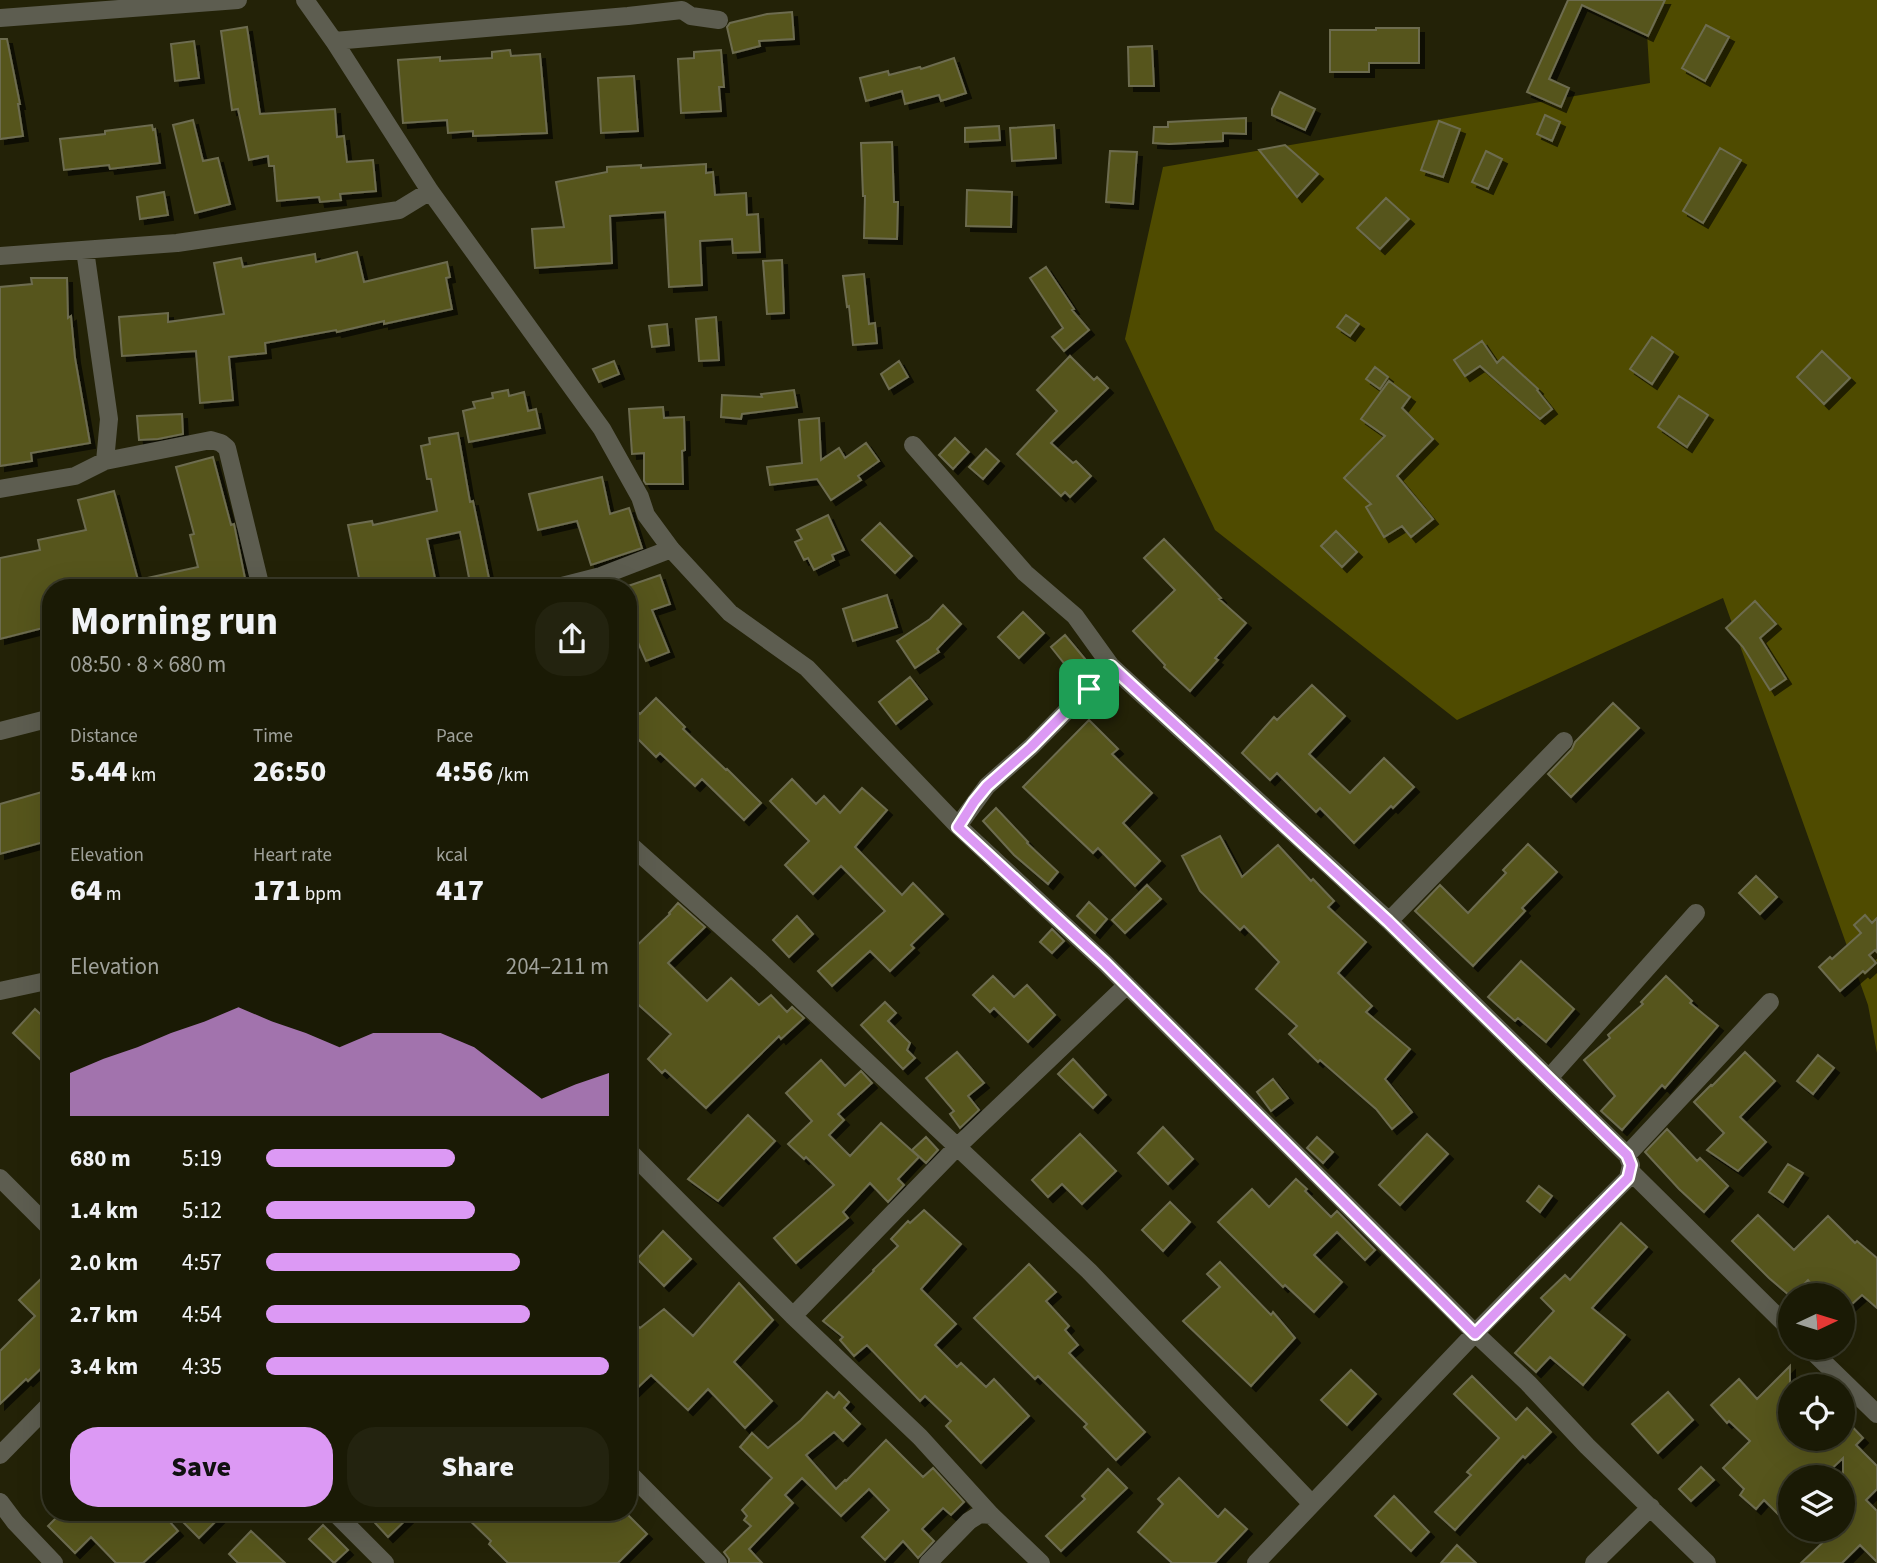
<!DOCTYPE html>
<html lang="en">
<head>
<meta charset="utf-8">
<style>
	:root { --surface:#1a1a05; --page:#23230f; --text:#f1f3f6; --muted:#9fa19a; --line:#383827; --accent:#dc99f4 }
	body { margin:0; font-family:"Source Sans 3",sans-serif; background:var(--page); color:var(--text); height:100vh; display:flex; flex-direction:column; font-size:26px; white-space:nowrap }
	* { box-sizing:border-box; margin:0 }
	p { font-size:23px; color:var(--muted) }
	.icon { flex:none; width:38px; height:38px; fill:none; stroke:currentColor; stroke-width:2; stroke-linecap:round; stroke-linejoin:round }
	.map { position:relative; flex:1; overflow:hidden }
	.details { position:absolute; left:42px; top:579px; width:595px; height:942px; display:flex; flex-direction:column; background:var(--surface); border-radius:28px; box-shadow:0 7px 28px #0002,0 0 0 2px var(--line) }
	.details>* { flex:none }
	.needle { width:46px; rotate:86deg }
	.tools { position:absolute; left:1778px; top:1283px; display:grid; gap:14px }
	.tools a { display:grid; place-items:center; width:77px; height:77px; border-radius:50%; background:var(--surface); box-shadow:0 7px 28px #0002,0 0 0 2px var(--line); font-size:35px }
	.pin { position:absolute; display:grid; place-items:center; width:60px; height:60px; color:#fff; margin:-30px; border-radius:14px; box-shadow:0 4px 10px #0006 }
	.round { display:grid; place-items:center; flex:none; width:74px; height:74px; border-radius:28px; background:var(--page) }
	.headline { display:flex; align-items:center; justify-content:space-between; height:119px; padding:0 28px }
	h1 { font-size:38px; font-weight:800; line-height:52px }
	.metrics { display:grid; grid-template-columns:repeat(3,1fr); gap:10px; height:119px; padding:7px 28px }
	.metrics div { display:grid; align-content:center }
	.metrics b { font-size:30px; font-weight:800 }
	.metrics small { font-size:19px; font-weight:400 }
	.metrics p { font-size:19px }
	.chart { height:196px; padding:14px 28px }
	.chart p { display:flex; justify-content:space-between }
	.chart svg { width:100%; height:126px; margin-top:7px; fill:var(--accent); opacity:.7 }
	.action { display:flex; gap:14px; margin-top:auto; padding:14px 28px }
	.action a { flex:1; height:80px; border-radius:28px; background:var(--accent); color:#111; font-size:28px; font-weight:800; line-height:80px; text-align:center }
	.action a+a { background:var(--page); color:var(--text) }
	ul { padding:0 28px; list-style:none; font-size:23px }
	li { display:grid; grid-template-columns:112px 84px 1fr; align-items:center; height:52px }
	li i { height:18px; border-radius:9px; background:var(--accent) }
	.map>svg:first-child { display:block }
	.green { fill:#4f4b00 }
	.building { fill:#56541e; stroke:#6d6c50; stroke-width:2; filter:url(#shadow) }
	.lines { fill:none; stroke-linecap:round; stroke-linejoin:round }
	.minor { stroke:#5d5d50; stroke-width:18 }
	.route-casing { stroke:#fff; stroke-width:14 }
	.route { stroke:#dc99f4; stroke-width:9 }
</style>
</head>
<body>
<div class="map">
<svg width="1877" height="1563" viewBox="0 0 1877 1563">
	<defs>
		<filter id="shadow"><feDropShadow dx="5" dy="5" stdDeviation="0" flood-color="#0009"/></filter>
	</defs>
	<rect width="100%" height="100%" fill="#232207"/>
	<!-- green -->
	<path class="green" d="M1645 0H1877V1053L1868 1005 1723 598 1457 720 1215 530 1125 339 1163 167 1650 83Z"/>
	<!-- building -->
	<path class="building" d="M1568 0H1665L1648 36 1582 5 1549 79 1569 88 1561 107 1527 92Z
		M792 12 794 39 759 41 760 46 733 53 727 27 730 23 767 14Z
		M1706 25 1729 37 1705 81 1682 68Z
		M247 27 260 114 335 109 337 137 344 136 347 162 373 160 376 191 340 194 341 200 320 202 319 197 277 201 274 166H269L268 156 249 160 238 109 232 110 221 31Z
		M1376 28H1419V63H1369V72H1330V30H1376Z
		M0 39H7L20 104H18L23 136 0 139Z
		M194 41 199 78 175 81 171 44Z
		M1152 46 1154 86H1129L1128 47Z
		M510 50 511 56 540 54 547 133 473 136V131L448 133 447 120 403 123 398 60 440 57V61L492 58V52Z
		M721 50 724 87H719L721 111 681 113 678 59 694 58V52Z
		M954 58 966 93 941 101 939 95 905 104 902 91 866 101 860 78 888 71 889 75 920 67 921 69Z
		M634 76 638 131 601 133 598 78Z
		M1280 92 1315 109 1305 130 1272 115V109Z
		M1545 115 1560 122 1552 141 1537 134Z
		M1246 118V134L1223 133V141L1169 144 1153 143 1154 127H1168V122Z
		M193 120 203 161 218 158 230 204 195 213 173 125Z
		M1439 121 1460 129 1443 177 1421 170Z
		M152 125 153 130 155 129 160 163 110 169 109 165 64 170 60 139 105 134V131Z
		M1054 125 1056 158 1012 161 1010 128Z
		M999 126 1000 140 965 142V128Z
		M892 142 894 202H898L897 239 864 238 865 196H863L861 143Z
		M1285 145 1318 174 1297 197 1259 150Z
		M1720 148 1741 160 1703 223 1683 211Z
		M1110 151 1137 152 1133 204 1106 202Z
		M1486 151 1502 159 1488 189 1472 182Z
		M706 164V173L713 172 715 195 746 193 747 215 758 214 760 252 733 253 732 239 700 241 702 285 669 287 665 212 610 216 612 263 535 268 532 229 564 227 556 182 607 172V167L641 165V168Z
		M967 190 1012 192 1011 227 966 226Z
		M164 192 168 215 140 219 137 197Z
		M1386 198 1409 219 1380 249 1357 228Z
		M357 252 364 282 447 262 450 277 446 278 452 309 384 324V321L337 332 336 330 265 343 266 353 229 357 233 400 200 403 196 351 122 356 119 317 168 313V322L224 314 214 263 241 258 243 267 315 254 316 262Z
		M782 260 784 313 767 314 763 261Z
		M1046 267 1074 309 1072 310 1089 330 1064 351 1052 337 1063 328 1030 278Z
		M864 274 869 324 875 323 877 343 853 345 849 306 847 307 843 276Z
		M31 278H67L68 318 71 316 75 358 90 443 31 453 32 461 0 466V287L32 284Z
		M1346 315 1359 324 1350 336 1337 327Z
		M716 317 719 360 699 361 696 319Z
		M667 324 669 345 652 347 649 326Z
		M1652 337 1673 352 1652 384 1630 369Z
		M1482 341 1497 363 1503 357 1538 389 1537 390 1552 409 1540 419 1480 366 1465 376 1454 360Z
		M1822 351 1850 378 1824 404 1797 377Z
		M1070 356 1094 380 1097 377 1108 388 1051 443 1073 463 1076 461 1091 476 1070 497 1065 492 1061 496 1017 454 1057 411 1037 390Z
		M614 361 619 374 599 382 593 369Z
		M899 361 908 377 889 389 881 374Z
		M1375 367 1388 377 1380 389 1366 379Z
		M1389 381 1410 397 1402 408 1433 439 1397 476 1433 519 1411 537 1402 526 1384 537 1366 507 1371 504 1344 478 1385 436 1361 419Z
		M508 390 509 396 524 392 528 411 536 409 540 428 469 442 463 411 475 408 473 402 493 398 492 393Z
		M794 390 797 407 742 414 741 419 721 417 722 395 762 397 761 394Z
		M1679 396 1708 415 1687 447 1658 427Z
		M663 407 664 418 684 417 685 450 682 451 683 484H646L644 481V453L632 454 629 409Z
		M182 414 183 434 158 439 139 440 137 416Z
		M819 418 821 460 839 448 845 458 866 443 879 461 858 476 861 480 831 500 817 479 770 485 767 467 802 463 799 420Z
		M458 433 470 502 473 501 491 588H471L460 532 427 539 437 588H361L348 525 372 521 373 525 437 511 431 479H427L421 446 430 444 429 438Z
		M955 438 969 452 953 469 939 455Z
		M986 449 999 461 983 479 969 467Z
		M213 457 231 525 234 524 247 588H51V626L0 639V558L40 550 38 540 86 530 78 500 114 491 138 580 198 567 190 535 194 534 176 467Z
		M602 477 610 514 629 508 642 548 591 565 577 521 538 530 529 494Z
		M828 515 844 550 832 555 834 560 814 570 808 558 804 560 795 542 802 539 797 530Z
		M880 523 912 556 895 573 862 540Z
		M1336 531 1357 552 1342 567 1321 546Z
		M1164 539 1221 598 1219 599 1246 623 1215 658 1218 660 1190 691 1164 667 1165 665 1133 631 1175 590 1144 558Z
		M660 575 670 604 652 610 669 652 646 661 636 638 628 640V586Z
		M887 595 897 627 853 641 843 609Z
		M1755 601 1776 624 1760 638 1786 679 1770 690 1743 647 1726 628Z
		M943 605 961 624 937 649 939 652 915 668 897 641 930 619Z
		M1023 612 1044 633 1019 658 998 637Z
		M1065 635 1085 659 1071 672 1051 647Z
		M910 677 927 699 896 724 879 702Z
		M1312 685 1345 716 1309 754 1350 793 1384 758 1414 787 1393 808 1391 806 1354 843 1320 808 1316 812 1277 773 1270 780 1242 753 1274 717 1277 720Z
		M656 698 685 727 683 729 726 770 727 769 761 803 744 820 702 779 695 786 660 753 656 757 628 729V703L640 714Z
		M1613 703 1639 728 1571 797 1548 774 1572 749 1575 742Z
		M1089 720 1118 749 1112 754 1152 793 1123 823 1160 861 1135 886 1098 848 1093 853 1023 787Z
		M792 779 816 804 824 796 840 813 862 788 887 810 855 847 902 895 913 883 943 914 911 945 914 948 890 971 870 951 832 986 818 971 885 911 841 866 813 894 785 865 809 841 770 801Z
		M42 792 47 810 51 809V840L0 854V804Z
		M996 808 1028 842 1027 843 1058 872 1048 884 1014 855 983 821Z
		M1220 836 1242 877 1278 845 1311 881 1313 879 1334 901 1328 907 1366 942 1338 973 1372 1006 1366 1012 1410 1049 1385 1079 1412 1112 1392 1129 1376 1109 1320 1060 1318 1062 1289 1034 1297 1026 1256 989 1279 962 1244 926 1240 930 1200 891 1182 856Z
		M1528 844 1557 872 1522 908 1525 911 1473 966 1415 911 1440 885 1468 913 1506 873 1503 870Z
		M1756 876 1777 897 1760 914 1739 893Z
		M1147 885 1161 899 1125 933 1112 920Z
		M1089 902 1107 919 1095 933 1077 916Z
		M678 903 705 927 668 963 707 1001 731 978 759 1005 771 995 787 1012 792 1007 804 1018 781 1039 779 1036 706 1108 665 1070 662 1073 648 1059 671 1034 632 999 636 996 628 987V954L670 914 669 913Z
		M1865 915 1872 923 1877 918V952L1875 950 1869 955 1876 963 1865 973 1863 971 1840 991 1819 967 1830 957 1832 959 1861 933 1854 925Z
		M797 916 813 934 789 957 773 940Z
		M1052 929 1064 941 1052 953 1040 942Z
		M1521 961 1574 1009 1546 1042 1518 1018 1515 1021 1488 997Z
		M993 976 1014 997 1027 985 1055 1015 1028 1042 994 1008 990 1012 973 995Z
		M1666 976 1692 1001 1690 1003 1718 1026 1665 1088 1662 1085 1622 1130 1601 1111 1615 1096 1584 1060 1610 1038 1608 1035 1643 1004 1641 1002Z
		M885 1002 896 1013 888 1021 910 1043 907 1050 915 1058 903 1069 861 1025Z
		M35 1009 51 1024V1047L40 1059 13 1033Z
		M957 1052 984 1083 968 1096 979 1110 960 1128 950 1114 954 1111 926 1078Z
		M1745 1052 1775 1081 1740 1117 1766 1142 1738 1171 1707 1150 1724 1133 1694 1102 1711 1085 1712 1086Z
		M1818 1055 1834 1068 1813 1094 1797 1081Z
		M1073 1059 1106 1095 1093 1108 1058 1074Z
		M821 1060 845 1086 861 1071 872 1083 838 1114 844 1120 829 1135 850 1156 881 1123 919 1157 898 1179 904 1185 888 1202 870 1183 843 1212 848 1218 796 1263 774 1238 834 1185 806 1157 804 1159 788 1144 812 1121 786 1093Z
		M1273 1079 1288 1098 1271 1111 1257 1092Z
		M748 1115 775 1141 718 1201 688 1179Z
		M1163 1127 1193 1159 1168 1184 1138 1153Z
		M1667 1129 1697 1161 1700 1158 1728 1186 1704 1212 1679 1189 1645 1152Z
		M1080 1134 1116 1171 1082 1204 1062 1184 1048 1197 1032 1180Z
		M1427 1134 1448 1154 1400 1205 1379 1185Z
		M926 1137 938 1150 926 1163 912 1150Z
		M1317 1137 1333 1152 1323 1163 1307 1148Z
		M1788 1164 1803 1173 1783 1202 1769 1192Z
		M1296 1179 1307 1189 1305 1191 1331 1217 1337 1211 1375 1250 1365 1260 1337 1232 1314 1255 1342 1282 1314 1312 1285 1285 1283 1287 1218 1222 1252 1189 1269 1207Z
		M1539 1186 1552 1196 1540 1212 1527 1201Z
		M1170 1202 1190 1222 1163 1251 1142 1230Z
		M924 1210 961 1244 921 1289 956 1324 935 1345 957 1367 961 1363 986 1387 994 1379 1029 1416 981 1463 946 1426 951 1421 925 1396 920 1401 867 1345 854 1356 840 1340 843 1337 823 1321 874 1271 873 1270 898 1246 891 1239 908 1221 910 1223Z
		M1758 1215 1794 1250 1828 1216 1855 1243 1857 1241 1877 1258V1308L1862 1295 1843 1312V1295H1820L1808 1280 1794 1295 1790 1296 1769 1278 1732 1241Z
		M1621 1223 1647 1247 1592 1308 1625 1335 1583 1385 1550 1357 1536 1372 1515 1353 1554 1311 1541 1298 1565 1275 1570 1280Z
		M663 1231 691 1259 664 1286 637 1259Z
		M1220 1262 1271 1315 1273 1312 1295 1338 1251 1386 1183 1321 1220 1287 1207 1274Z
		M1029 1264 1056 1292 1046 1301 1069 1326 1065 1330 1078 1345 1069 1353 1145 1432 1116 1460 1084 1427 1087 1424 1038 1376 1035 1379 974 1318Z
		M44 1276 51 1283V1359L28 1381 26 1379 0 1404V1351L35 1316 19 1300Z
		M739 1283 773 1320 734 1362 772 1401 745 1428 708 1389 688 1410 651 1375 628 1397V1369L635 1363 628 1355V1317L640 1328 664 1309 693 1336Z
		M1790 1366V1438H1843V1417L1863 1438 1856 1445 1877 1466V1489L1866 1500 1877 1511V1562L1860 1545 1842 1563H1801L1836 1530H1843V1458L1823 1477H1790V1526L1764 1500 1756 1509 1740 1495 1744 1489 1723 1468 1750 1441 1729 1421 1727 1423 1711 1405 1739 1379 1757 1399Z
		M1351 1370 1376 1394 1347 1425 1321 1400Z
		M1472 1376 1516 1420 1527 1408 1551 1432 1525 1458 1523 1456 1455 1530 1435 1512 1471 1475 1467 1472 1499 1438 1454 1394Z
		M827 1392 834 1398 839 1392 849 1402 844 1408 860 1424 843 1441 834 1432 806 1455 836 1489 845 1480 846 1481 886 1440 923 1477 933 1468 964 1502 951 1515 943 1508 922 1529 934 1541 918 1558 903 1541 885 1560 862 1537 889 1510 869 1489 841 1516 802 1478 785 1495 793 1503 749 1549 762 1563H729V1559L724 1552 751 1526 744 1520 747 1516 742 1510 772 1478 740 1447 752 1433 768 1448 801 1420Z
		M1668 1392 1693 1420 1658 1453 1632 1424Z
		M1701 1467 1714 1480 1691 1501 1679 1489Z
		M1108 1469 1127 1488 1061 1551 1046 1536 1085 1499 1082 1496Z
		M1179 1478 1218 1517 1225 1509 1247 1529 1215 1563H1172L1138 1532 1163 1504 1158 1499Z
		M1394 1496 1429 1532 1411 1551 1375 1516Z
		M62 1512H161L178 1531 143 1563H116L91 1537 75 1553 48 1526Z
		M194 1512H225L199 1538 183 1522Z
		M365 1512H414L388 1537Z
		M461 1512H611L620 1520 626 1513 647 1534 618 1563H508L489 1544 491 1541Z
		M323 1525 348 1550 334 1563 309 1539Z
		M251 1531 285 1563H238L229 1554Z
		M1457 1545 1476 1563H1441Z"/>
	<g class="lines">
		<!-- minor -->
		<path class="minor" d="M305 0 334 41 430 191 602 429 640 497 646 515 671 549 730 613 807 668 958 826 1105 963 1475 1333 1528 1383 1587 1446 1707 1563
			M0 18 238 0
			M334 41 628 16 682 10 691 16 719 20
			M0 256 177 243 359 216 399 210 430 191
			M913 445 1025 573 1075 616 1111 666 1031 747 987 786 958 826
			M105 461 211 440 221 443 227 448 261 588
			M0 489 75 476 105 461 109 419 85 250
			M554 588 601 576 671 549
			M1111 666 1389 921 1627 1155 1631 1165 1628 1178 1475 1333 1256 1563
			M0 731 51 718
			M628 843 760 961 1089 1271 1312 1504
			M1389 921 1564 741
			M0 991 51 980
			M1549 1078 1696 913
			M628 1150 793 1316 920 1437 991 1515 1041 1563
			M1627 1155 1770 1002
			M1630 1171 1790 1329
			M0 1178 51 1229
			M793 1316 958 1146 1127 985
			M1809 1348 1877 1414
			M0 1455 51 1403
			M628 1472 718 1563
			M0 1502 15 1522 54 1563
			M334 1512 385 1563
			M928 1563 969 1521 980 1514 991 1515
			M1594 1563 1651 1507"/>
	</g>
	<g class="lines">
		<!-- route casing -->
		<g class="route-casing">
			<path id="route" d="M1111 666 1388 921 1627 1155 1631 1165 1628 1178 1475 1334 1105 963 958 827 974 802 987 786 1031 747Z"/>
		</g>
		<!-- route -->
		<use href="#route" class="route"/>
	</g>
</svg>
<div class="tools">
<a><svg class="needle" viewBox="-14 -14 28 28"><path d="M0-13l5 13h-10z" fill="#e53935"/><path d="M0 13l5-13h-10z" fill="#9fa19a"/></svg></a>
<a><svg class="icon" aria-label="locate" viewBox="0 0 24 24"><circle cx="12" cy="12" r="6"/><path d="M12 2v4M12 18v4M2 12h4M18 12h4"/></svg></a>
<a><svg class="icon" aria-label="layers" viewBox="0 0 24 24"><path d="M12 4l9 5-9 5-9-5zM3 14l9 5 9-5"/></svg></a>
</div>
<div class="pin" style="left:1089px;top:689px;background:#1e9e55"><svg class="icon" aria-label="arrive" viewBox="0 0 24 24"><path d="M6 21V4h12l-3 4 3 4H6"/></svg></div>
<section class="details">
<div class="headline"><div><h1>Morning run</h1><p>08:50 · 8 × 680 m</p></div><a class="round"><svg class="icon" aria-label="share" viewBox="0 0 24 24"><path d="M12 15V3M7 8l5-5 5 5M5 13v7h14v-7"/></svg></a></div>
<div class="metrics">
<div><p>Distance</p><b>5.44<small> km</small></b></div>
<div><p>Time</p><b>26:50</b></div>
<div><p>Pace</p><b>4:56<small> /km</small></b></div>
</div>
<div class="metrics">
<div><p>Elevation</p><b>64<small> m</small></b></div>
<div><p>Heart rate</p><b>171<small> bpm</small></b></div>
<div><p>kcal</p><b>417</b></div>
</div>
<div class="chart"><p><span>Elevation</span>204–211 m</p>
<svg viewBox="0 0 160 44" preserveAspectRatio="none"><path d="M0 44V29L10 24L20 20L30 15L40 11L50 6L60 11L70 15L80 20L90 15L100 15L110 15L120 20L130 29L140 38L150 33L160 29V44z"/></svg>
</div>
<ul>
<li><b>680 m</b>5:19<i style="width:55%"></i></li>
<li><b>1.4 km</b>5:12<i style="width:61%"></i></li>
<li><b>2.0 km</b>4:57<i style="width:74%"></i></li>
<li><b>2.7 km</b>4:54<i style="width:77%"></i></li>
<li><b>3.4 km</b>4:35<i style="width:100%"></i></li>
</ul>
<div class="action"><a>Save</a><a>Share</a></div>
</section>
</div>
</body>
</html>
